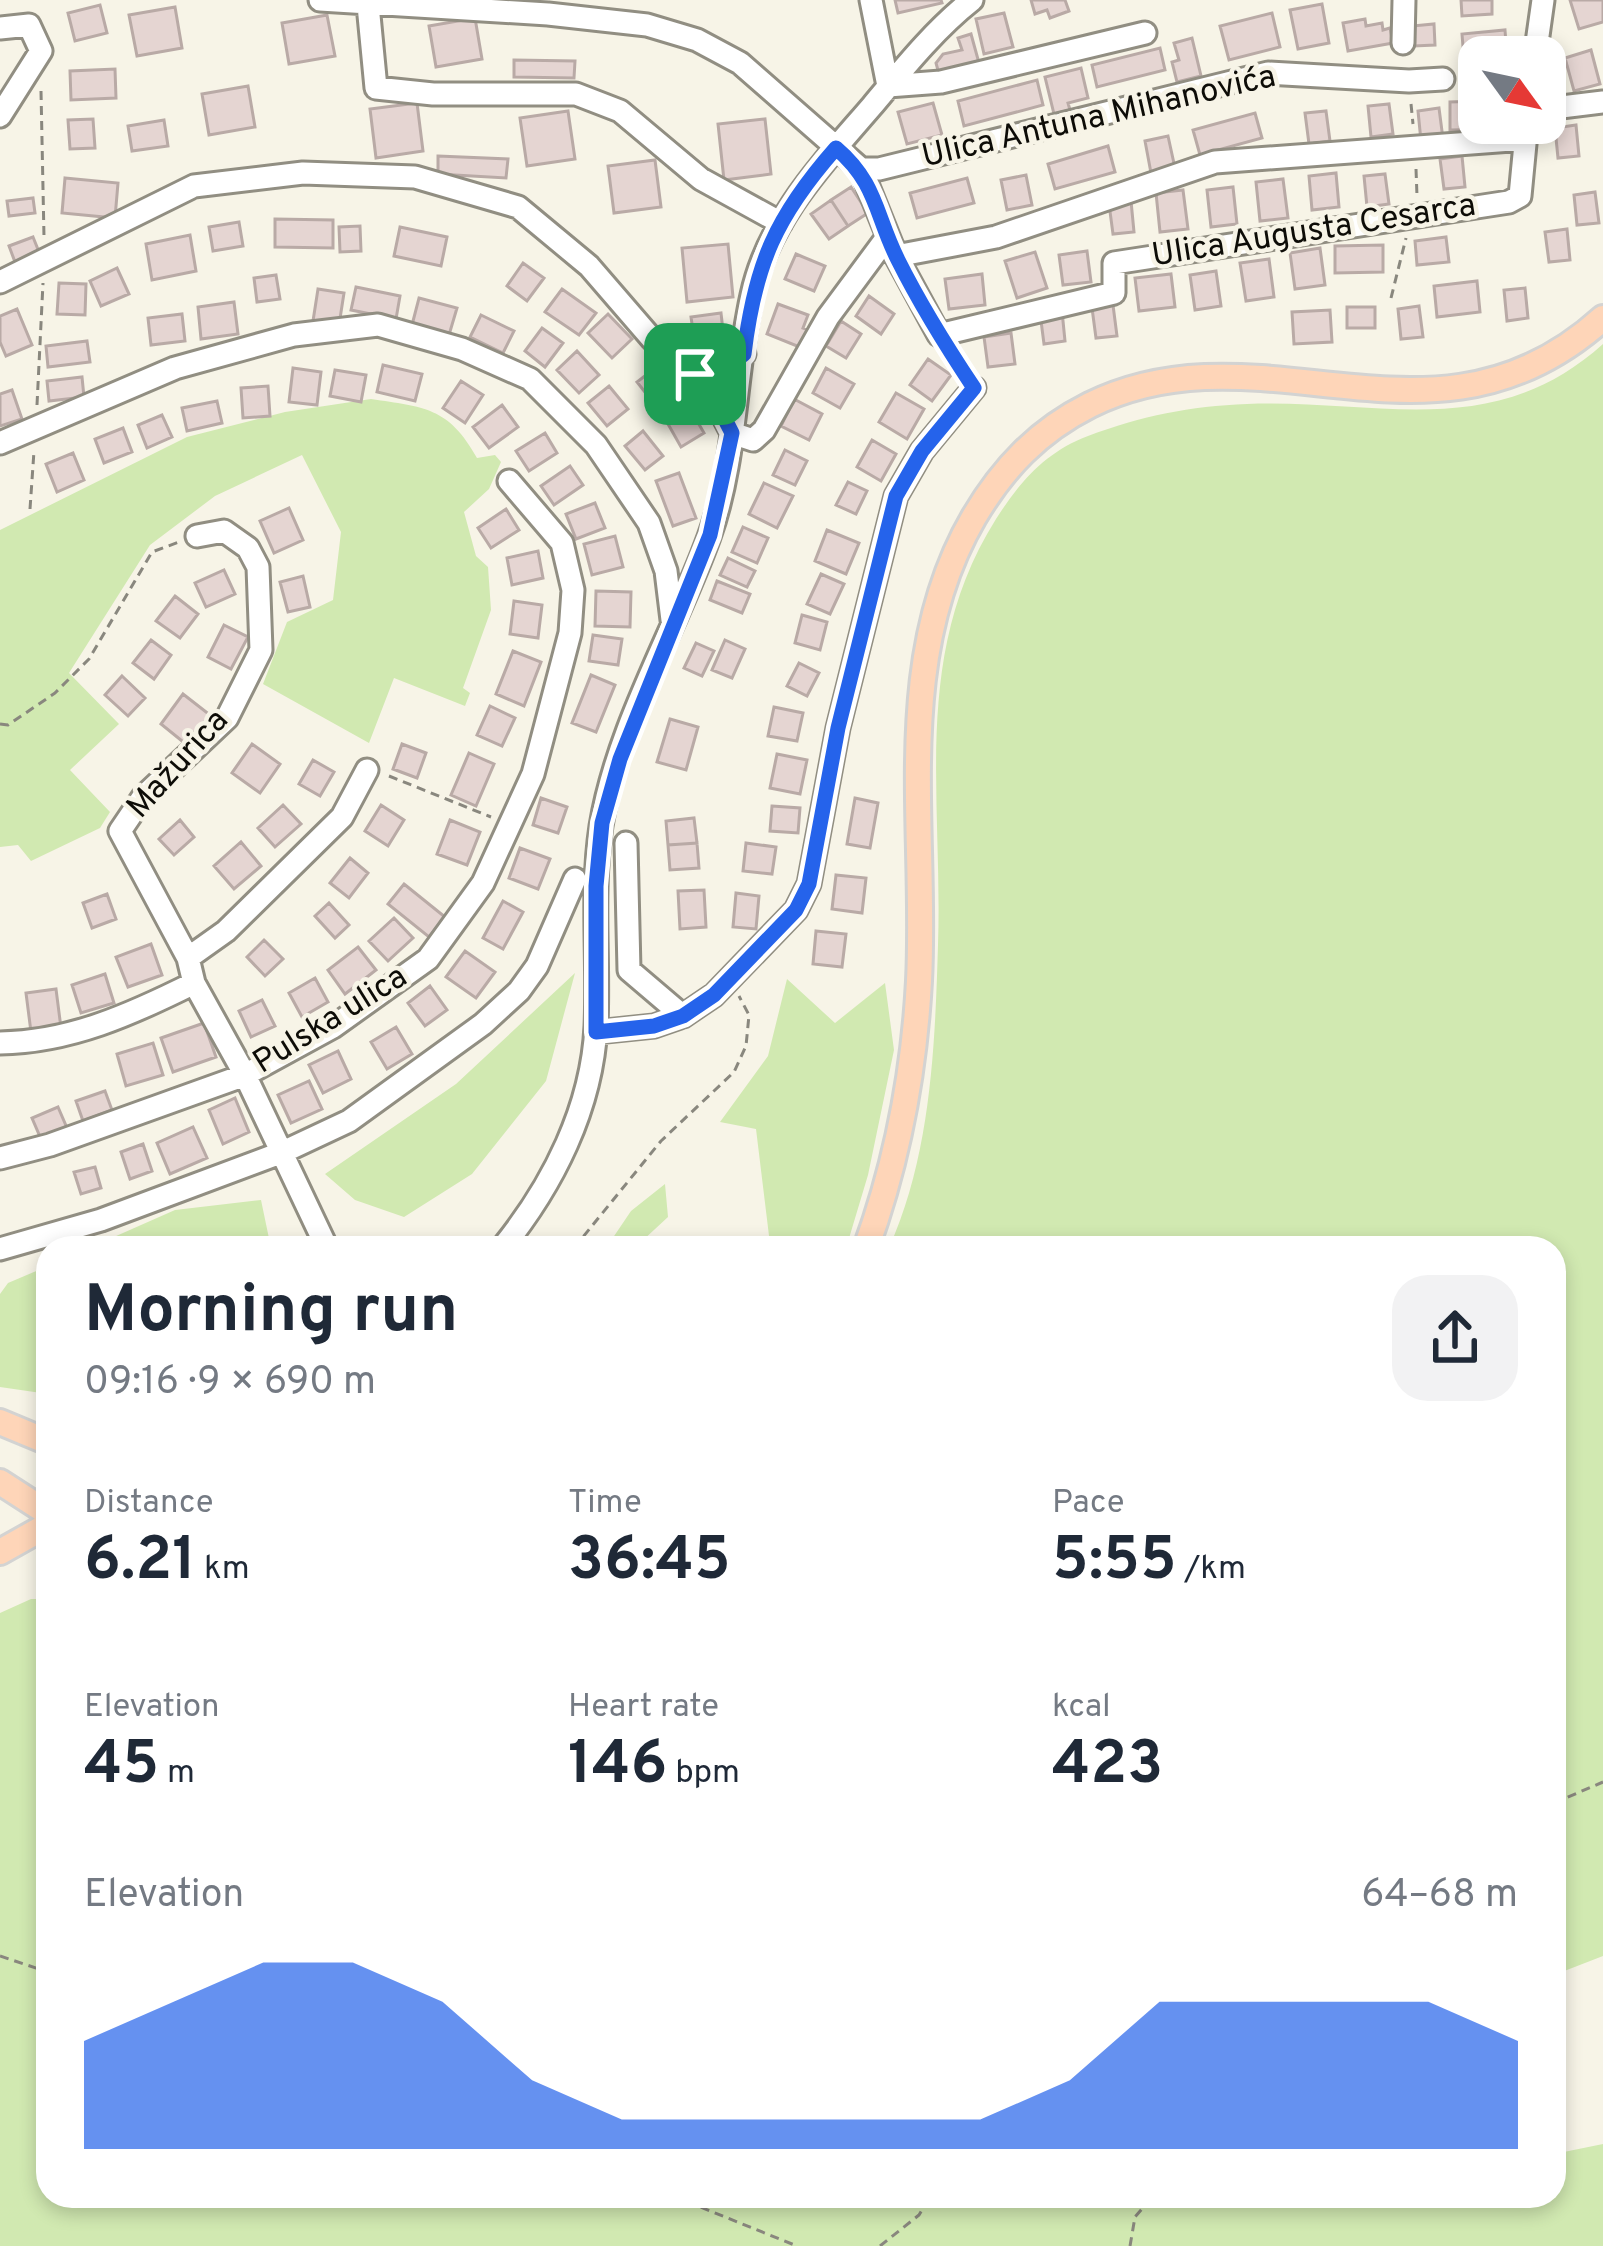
<!DOCTYPE html>
<html lang="en">
<head>
<meta charset="utf-8">
<style>
	:root { --surface:#fff; --page:#f2f2f3; --text:#1f2937; --muted:#747a83; --accent:#2563eb }
	body { margin:0; font-family:Overpass,sans-serif; background:var(--page); color:var(--text); height:100vh; display:flex; flex-direction:column; font-size:45px; white-space:nowrap }
	* { box-sizing:border-box; margin:0 }
	p { font-size:39px; color:var(--muted) }
	.icon { flex:none; width:66px; height:66px; fill:none; stroke:currentColor; stroke-width:2; stroke-linecap:round; stroke-linejoin:round }
	.map { position:relative; flex:1; overflow:hidden }
	.side { position:absolute; left:36px; top:1236px; width:1530px; height:972px; display:flex; flex-direction:column; background:var(--surface); border-radius:36px; box-shadow:0 6px 18px #0003 }
	.side>* { flex:none }
	.needle { width:78px; rotate:123deg }
	.tools { position:absolute; left:1458px; top:36px; display:grid; gap:24px }
	.tools a { display:grid; place-items:center; width:108px; height:108px; border-radius:24px; background:var(--surface); box-shadow:0 6px 18px #0003; font-size:60px }
	.pin { position:absolute; display:grid; place-items:center; width:102px; height:102px; color:#fff; margin:-51px; border-radius:24px; box-shadow:0 6px 18px #0006 }
	.round { display:grid; place-items:center; flex:none; width:126px; height:126px; border-radius:36px; background:var(--page) }
	.head { display:flex; align-items:center; justify-content:space-between; height:204px; padding:0 48px }
	h1 { font-size:66px; font-weight:700; line-height:90px }
	.metrics { display:grid; grid-template-columns:repeat(3,1fr); gap:18px; height:204px; padding:12px 48px }
	.metrics div { display:grid; align-content:center }
	.metrics b { font-size:60px; font-weight:700 }
	.metrics small { font-size:33px; font-weight:400 }
	.metrics p { font-size:33px }
	.chart { height:336px; padding:24px 48px }
	.chart p { display:flex; justify-content:space-between }
	.chart svg { width:100%; height:216px; margin-top:12px; fill:var(--accent); opacity:.7 }
	.map>svg:first-child { display:block }
	.green { fill:#d1e9b1 }
	.building { fill:#e5d5d2; stroke:#b9aaa6; stroke-width:3 }
	.lines { fill:none; stroke-linecap:round; stroke-linejoin:round }
	.minor-casing { stroke:#918e82; stroke-width:27 }
	.major-casing { stroke:#d3d3d2; stroke-width:30 }
	.path { stroke:#89877e; stroke-width:3; stroke-dasharray:9 6; stroke-linecap:butt }
	.minor { stroke:#fff; stroke-width:21 }
	.major { stroke:#fed5b8; stroke-width:24 }
	.route-casing { stroke:#fff; stroke-width:24 }
	.route { stroke:#2563eb; stroke-width:15 }
	.labels { text-anchor:middle; dominant-baseline:central; stroke-width:9; stroke-linejoin:round; paint-order:stroke }
	.street-label { font-size:33px; fill:#0d0c07; stroke:#f7f4e7 }
</style>
</head>
<body>
<div class="map">
<svg width="1603" height="2246" viewBox="0 0 1603 2246">
	<rect width="100%" height="100%" fill="#f7f4e7"/>
	<!-- green -->
	<path class="green" d="M1603 344V1956L1554 1975V1248H889C931 1154 935 1046 938 945 943 796 911 654 996 519 1019 483 1045 452 1088 436 1142 416 1190 406 1247 404 1378 399 1493 443 1603 344Z
		M371 399C424 407 449 407 477 458L495 455 501 462 489 489 464 512 476 556 488 567 491 610 463 688 470 693 465 706 394 678 369 743 263 684 287 622 333 600 341 532 302 455 215 496 150 545 69 673 119 724 70 770 110 812 100 828 31 861 18 845 0 847V530L187 437 285 412Z
		M575 973 546 1081 472 1174 404 1217 355 1200 325 1174 456 1084Z
		M787 979 835 1023 885 983 894 1050 868 1175 847 1245 770 1244 756 1129 720 1122 768 1056Z
		M665 1184 668 1217 641 1242 644 1248H606L631 1211Z
		M261 1200 271 1248H89L175 1210Z
		M48 1266V1394L0 1387V1294L8 1283Z
		M31 1599H48V2196H1554V2154L1603 2144V2246H0V1613Z"/>
	<!-- building -->
	<path class="building" d="M895 0H941L942 3 898 13Z
		M1031 0H1065L1069 11 1050 18 1047 10 1035 14Z
		M1461 0H1492V14L1462 16Z
		M1570 0H1603V22L1579 29Z
		M1322 4 1329 43 1298 49 1290 10Z
		M100 5 107 33 75 41 68 13Z
		M175 7 182 48 137 56 129 15Z
		M1004 13 1013 47 984 54 976 19Z
		M1272 13 1280 47 1229 60 1220 26Z
		M327 15 335 56 289 64 282 23Z
		M475 18 482 59 436 67 429 26Z
		M1365 19 1366 26 1382 23 1383 30 1390 28 1393 43 1348 51 1343 23Z
		M1434 24 1435 45 1414 46 1412 26Z
		M1505 30 1507 57H1479V71L1465 72 1462 34Z
		M971 34 979 63 939 74 936 63 943 54 962 50 958 38Z
		M1192 38 1201 76 1177 82 1172 62 1179 60 1174 43Z
		M1160 48 1165 70 1097 87 1092 65Z
		M1591 50 1600 84 1574 91 1565 58Z
		M514 60 575 61 574 78 514 77Z
		M1081 68 1088 98 1068 103 1070 110 1054 114 1045 77Z
		M115 69 116 98 71 100 70 71Z
		M1037 80 1043 105 964 126 958 101Z
		M248 86 255 127 209 135 202 94Z
		M1479 101V123H1509V129L1450 130V102Z
		M417 103 423 151 376 158 370 109Z
		M933 103 942 135 907 144 898 112Z
		M1389 104 1393 134 1371 137 1368 106Z
		M1439 108 1443 139 1421 141 1418 111Z
		M568 111 575 159 527 166 520 118Z
		M1326 111 1330 141 1309 144 1305 113Z
		M1255 113 1262 138 1200 155 1193 130Z
		M93 119 95 148 70 149 68 120Z
		M765 119 771 174 724 180 718 124Z
		M164 120 168 146 132 151 128 126Z
		M1576 125 1579 156 1558 158 1555 128Z
		M1168 136 1175 168 1151 173 1145 141Z
		M1108 146 1115 172 1055 189 1048 164Z
		M438 156 508 159 506 178 438 174Z
		M1462 156 1465 187 1444 189 1440 159Z
		M655 160 661 207 614 213 608 166Z
		M1336 173 1339 207 1312 210 1309 176Z
		M1385 174 1389 204 1367 207 1364 176Z
		M1026 175 1032 205 1007 210 1001 180Z
		M65 178 118 183 115 218 62 213Z
		M967 178 974 203 917 218 910 193Z
		M1283 179 1288 218 1260 221 1256 182Z
		M851 187 868 213 848 226 831 200Z
		M1233 187 1237 224 1211 227 1207 190Z
		M1183 190 1188 229 1160 232 1156 193Z
		M1595 192 1599 223 1577 225 1574 195Z
		M33 198 35 213 9 216 7 201Z
		M831 200 848 226 829 239 811 214Z
		M1131 201 1134 232 1113 234 1109 204Z
		M275 219 333 220V248L275 247Z
		M239 222 243 246 213 251 209 227Z
		M360 226 361 251 340 252 339 227Z
		M400 227 447 237 441 266 394 256Z
		M1567 229 1570 260 1549 262 1545 232Z
		M190 235 196 271 152 280 146 244Z
		M33 237 39 252 15 262 9 246Z
		M1446 237 1449 262 1417 265 1415 241Z
		M728 244 733 297 687 302 682 248Z
		M1383 245V272L1335 273V246Z
		M1320 248 1325 285 1295 289 1290 253Z
		M1087 251 1091 282 1063 285 1059 255Z
		M1035 252 1047 288 1017 298 1005 261Z
		M796 254 825 266 814 291 785 279Z
		M1269 259 1274 297 1246 301 1240 263Z
		M523 263 544 278 527 301 507 286Z
		M117 268 129 294 101 306 90 281Z
		M1216 271 1221 306 1195 310 1190 275Z
		M982 274 985 305 949 309 945 279Z
		M1171 274 1175 307 1139 311 1135 278Z
		M276 275 280 299 257 302 254 278Z
		M1477 281 1480 312 1437 317 1434 286Z
		M59 283 86 284 85 315 57 314Z
		M356 287 400 296 396 319 351 310Z
		M1525 288 1528 318 1507 321 1504 290Z
		M318 289 344 293 339 325 313 321Z
		M562 289 596 313 579 335 545 312Z
		M869 296 894 314 881 334 856 316Z
		M419 298 457 308 449 335 412 325Z
		M234 302 238 334 201 339 198 307Z
		M778 304 808 315 803 328 809 330 802 348 767 334Z
		M1113 305 1117 336 1096 338 1092 308Z
		M1419 306 1423 337 1401 339 1398 309Z
		M1347 307H1375V328H1347Z
		M17 309 32 345 6 356 0 342V316Z
		M1330 310 1332 342 1294 344 1292 312Z
		M1062 311 1065 341 1044 344 1040 313Z
		M721 313 725 348 696 351 691 317Z
		M182 314 185 341 151 345 148 318Z
		M608 314 632 339 612 358 588 333Z
		M481 315 514 331 503 353 470 337Z
		M841 321 861 334 846 358 826 346Z
		M542 328 563 343 545 367 525 351Z
		M1011 333 1015 364 988 367 984 337Z
		M87 341 90 362 48 367 46 346Z
		M577 351 599 375 579 393 557 370Z
		M928 359 951 375 932 401 910 385Z
		M383 365 422 374 415 401 377 392Z
		M293 368 321 372 317 405 289 402Z
		M655 368 673 391 655 405 637 382Z
		M826 368 854 384 840 408 813 393Z
		M335 370 366 375 361 402 330 396Z
		M82 377 84 397 49 401 47 381Z
		M461 381 483 395 465 423 443 408Z
		M268 386 270 416 243 418 241 388Z
		M609 386 628 409 607 426 588 403Z
		M12 390 22 419 0 426V394Z
		M896 393 924 409 907 439 879 422Z
		M682 395 704 433 681 447 659 408Z
		M794 399 822 414 809 440 781 426Z
		M217 401 222 423 187 431 182 408Z
		M502 405 518 427 489 448 473 427Z
		M162 415 172 437 147 448 138 425Z
		M123 428 132 452 104 463 95 439Z
		M643 431 663 456 645 470 625 446Z
		M545 433 557 453 529 471 516 451Z
		M872 440 896 454 881 481 857 467Z
		M785 450 807 461 795 485 773 475Z
		M73 453 84 480 57 492 46 464Z
		M570 466 583 485 554 505 541 486Z
		M679 473 696 518 673 526 656 481Z
		M848 482 867 491 856 514 836 505Z
		M764 483 793 496 777 528 749 514Z
		M595 503 605 528 576 539 566 514Z
		M289 508 303 540 274 553 260 521Z
		M506 509 519 530 491 548 478 528Z
		M743 527 768 538 757 563 732 552Z
		M827 530 859 543 846 574 815 561Z
		M615 536 623 567 592 575 584 544Z
		M538 551 543 578 512 585 507 558Z
		M728 558 755 571 747 587 720 575Z
		M224 570 235 594 206 607 195 583Z
		M821 574 844 584 830 614 807 604Z
		M303 576 310 607 288 612 280 582Z
		M717 581 750 594 742 613 710 600Z
		M596 591 631 592 630 627 595 626Z
		M175 596 198 614 180 638 156 621Z
		M514 601 542 605 538 638 510 634Z
		M802 615 827 622 820 650 795 643Z
		M224 625 248 637 231 669 208 657Z
		M593 635 622 639 618 665 589 661Z
		M151 640 171 655 154 679 133 663Z
		M725 640 745 649 732 678 712 670Z
		M696 643 714 651 702 676 684 668Z
		M513 651 541 662 524 706 496 694Z
		M799 663 819 673 807 696 787 686Z
		M591 675 615 685 596 732 572 723Z
		M122 676 145 698 128 716 105 695Z
		M183 694 210 715 187 745 161 724Z
		M490 706 515 718 502 746 477 735Z
		M774 707 803 713 797 741 768 736Z
		M670 719 698 727 686 770 657 762Z
		M252 744 280 764 260 793 232 773Z
		M402 744 426 753 417 778 393 769Z
		M469 753 494 764 476 806 451 795Z
		M777 754 807 760 800 794 770 788Z
		M313 760 334 772 320 796 299 784Z
		M541 798 567 807 558 833 533 825Z
		M855 798 878 803 870 848 847 844Z
		M283 805 301 824 275 847 258 828Z
		M381 805 404 820 388 846 365 831Z
		M772 806 800 808 798 833 770 831Z
		M694 818 697 843 668 845 666 821Z
		M180 820 194 837 174 855 159 839Z
		M450 820 480 832 467 865 437 854Z
		M241 842 261 866 234 889 214 866Z
		M697 843 699 868 670 870 668 845Z
		M746 843 776 847 772 874 743 871Z
		M520 848 550 859 538 889 509 878Z
		M350 858 368 873 349 898 330 883Z
		M836 875 866 878 862 913 832 909Z
		M404 884 445 917 429 937 388 904Z
		M704 890 706 927 680 929 678 891Z
		M736 893 759 896 756 929 733 927Z
		M107 894 116 919 92 928 83 903Z
		M503 901 523 912 503 949 483 938Z
		M329 903 349 925 335 938 315 916Z
		M394 918 413 938 388 961 369 941Z
		M816 931 846 934 842 967 813 964Z
		M264 940 283 959 265 976 247 957Z
		M151 944 162 975 128 987 116 957Z
		M358 947 376 970 345 994 328 970Z
		M465 951 495 972 476 998 446 977Z
		M105 974 114 1003 81 1013 72 985Z
		M315 978 328 1002 302 1017 289 993Z
		M430 986 447 1010 425 1026 408 1003Z
		M56 989 61 1028 31 1032 26 993Z
		M262 1000 275 1026 251 1037 239 1011Z
		M204 1023 216 1057 173 1072 161 1038Z
		M396 1027 412 1054 387 1069 371 1042Z
		M153 1043 163 1075 126 1086 117 1054Z
		M338 1051 351 1079 323 1093 309 1065Z
		M309 1081 322 1109 291 1123 278 1095Z
		M105 1091 112 1110 83 1121 76 1101Z
		M235 1098 249 1132 223 1144 209 1110Z
		M58 1107 67 1128 41 1139 32 1118Z
		M193 1127 207 1158 170 1174 157 1143Z
		M143 1144 152 1171 130 1179 121 1152Z
		M95 1167 101 1188 81 1194 74 1172Z"/>
	<g class="lines">
		<!-- minor casing -->
		<g class="minor-casing">
			<path id="minor" d="M320 0 548 14 647 25 697 40 740 63 861 169 896 256 939 335 1114 293V263L1509 202 1520 196 1527 123
				M871 0 888 86 941 82 1145 33
				M368 5 376 88 433 94H576L620 111 701 179 781 223
				M0 28 29 25 41 51 0 116
				M1403 43 1404 0
				M1535 57 1543 0
				M1545 109 1603 102
				M861 169H879L1268 73 1409 81 1443 79
				M896 256 996 237 1215 162 1525 139
				M0 282 194 186 303 173 415 177 518 207 589 266 652 339 695 374 730 365 744 354
				M695 374 714 398 732 433 753 440 764 430 828 317 888 236
				M0 443 175 368 294 335 378 325 462 349 530 379 596 445 649 523 666 571 672 620
				M197 536 224 531 248 548 258 567 261 650 227 718 143 797 120 831 188 958 194 983 245 1075 327 1248
				M626 843 629 970 683 1016
				M188 958 226 931 342 817 367 770
				M596 1032 654 1026 683 1016 714 995 796 910 809 884 838 728 896 496 922 451 974 388
				M0 1043C70 1042 132 1014 194 983
				M0 1158 50 1145 245 1075 333 1027 428 959 483 883 533 774 570 633 573 590 562 543 509 481
				M502 1248C553 1185 592 1108 596 1026 599 959 591 892 601 826 617 727 675 631 709 537 737 460 734 375 752 295 768 220 823 163 872 106 903 69 934 30 972 0
				M0 1249 101 1220 283 1152 349 1121 483 1024 519 991 537 966 575 879"/>
		</g>
		<!-- major casing -->
		<g class="major-casing">
			<path id="major" d="M866 1248C898 1160 914 1074 919 981 927 826 891 659 974 517 1003 468 1038 431 1090 405 1265 319 1434 471 1603 318
				M0 1422 48 1442
				M0 1482 48 1513
				M0 1552 48 1525"/>
		</g>
		<!-- path -->
		<path class="path" d="M41 91 44 237
			M1411 104 1413 124
			M1416 169 1417 196
			M1391 298 1406 238
			M950 352 962 369
			M37 405 43 283
			M30 509 34 451
			M0 724 8 725 55 693 89 659 152 552 179 542
			M389 776 491 817
			M574 1248 661 1141 734 1072 746 1046 749 1015 739 996
			M1554 1803 1603 1782
			M0 1956 48 1972
			M673 2196 797 2246
			M880 2246 919 2215 930 2196
			M1130 2246 1135 2217 1153 2196"/>
		<!-- minor -->
		<use href="#minor" class="minor"/>
		<!-- major -->
		<use href="#major" class="major"/>
	</g>
	<g class="lines">
		<!-- route casing -->
		<g class="route-casing">
			<path id="route" d="M836 148C877 183 875 214 898 260 920 304 946 346 974 388L922 451 896 496 838 728 809 884 796 910 714 995 683 1016 654 1026 596 1032V886L602 823 620 759 710 535 732 433 714 398 695 374 730 365 744 354C755 264 776 216 836 148Z"/>
		</g>
		<!-- route -->
		<use href="#route" class="route"/>
	</g>
	<g class="labels">
		<!-- street labels -->
		<g class="street-label">
			<text transform="translate(1099 118) rotate(-13)">Ulica Antuna Mihanovića</text>
			<text transform="translate(1314 232) rotate(-9)">Ulica Augusta Cesarca</text>
			<text transform="translate(179 765) rotate(-48)">Mažurica</text>
			<text transform="translate(331 1021) rotate(-32)">Pulska ulica</text>
		</g>
	</g>
</svg>
<div class="tools">
<a><svg class="needle" viewBox="-14 -14 28 28"><path d="M0-13l5 13h-10z" fill="#e53935"/><path d="M0 13l5-13h-10z" fill="#747a83"/></svg></a>
</div>
<div class="pin" style="left:695px;top:374px;background:#1e9e55"><svg class="icon" aria-label="arrive" viewBox="0 0 24 24"><path d="M6 21V4h12l-3 4 3 4H6"/></svg></div>
<section class="side">
<div class="head"><div><h1>Morning run</h1><p>09:16 · 9 × 690 m</p></div><a class="round"><svg class="icon" aria-label="share" viewBox="0 0 24 24"><path d="M12 15V3M7 8l5-5 5 5M5 13v7h14v-7"/></svg></a></div>
<div class="metrics">
<div><p>Distance</p><b>6.21<small> km</small></b></div>
<div><p>Time</p><b>36:45</b></div>
<div><p>Pace</p><b>5:55<small> /km</small></b></div>
</div>
<div class="metrics">
<div><p>Elevation</p><b>45<small> m</small></b></div>
<div><p>Heart rate</p><b>146<small> bpm</small></b></div>
<div><p>kcal</p><b>423</b></div>
</div>
<div class="chart"><p><span>Elevation</span>64–68 m</p>
<svg viewBox="0 0 160 44" preserveAspectRatio="none"><path d="M0 44V22L10 14L20 6L30 6L40 14L50 30L60 38L70 38L80 38L90 38L100 38L110 30L120 14L130 14L140 14L150 14L160 22V44z"/></svg>
</div>
</section>
</div>
</body>
</html>
